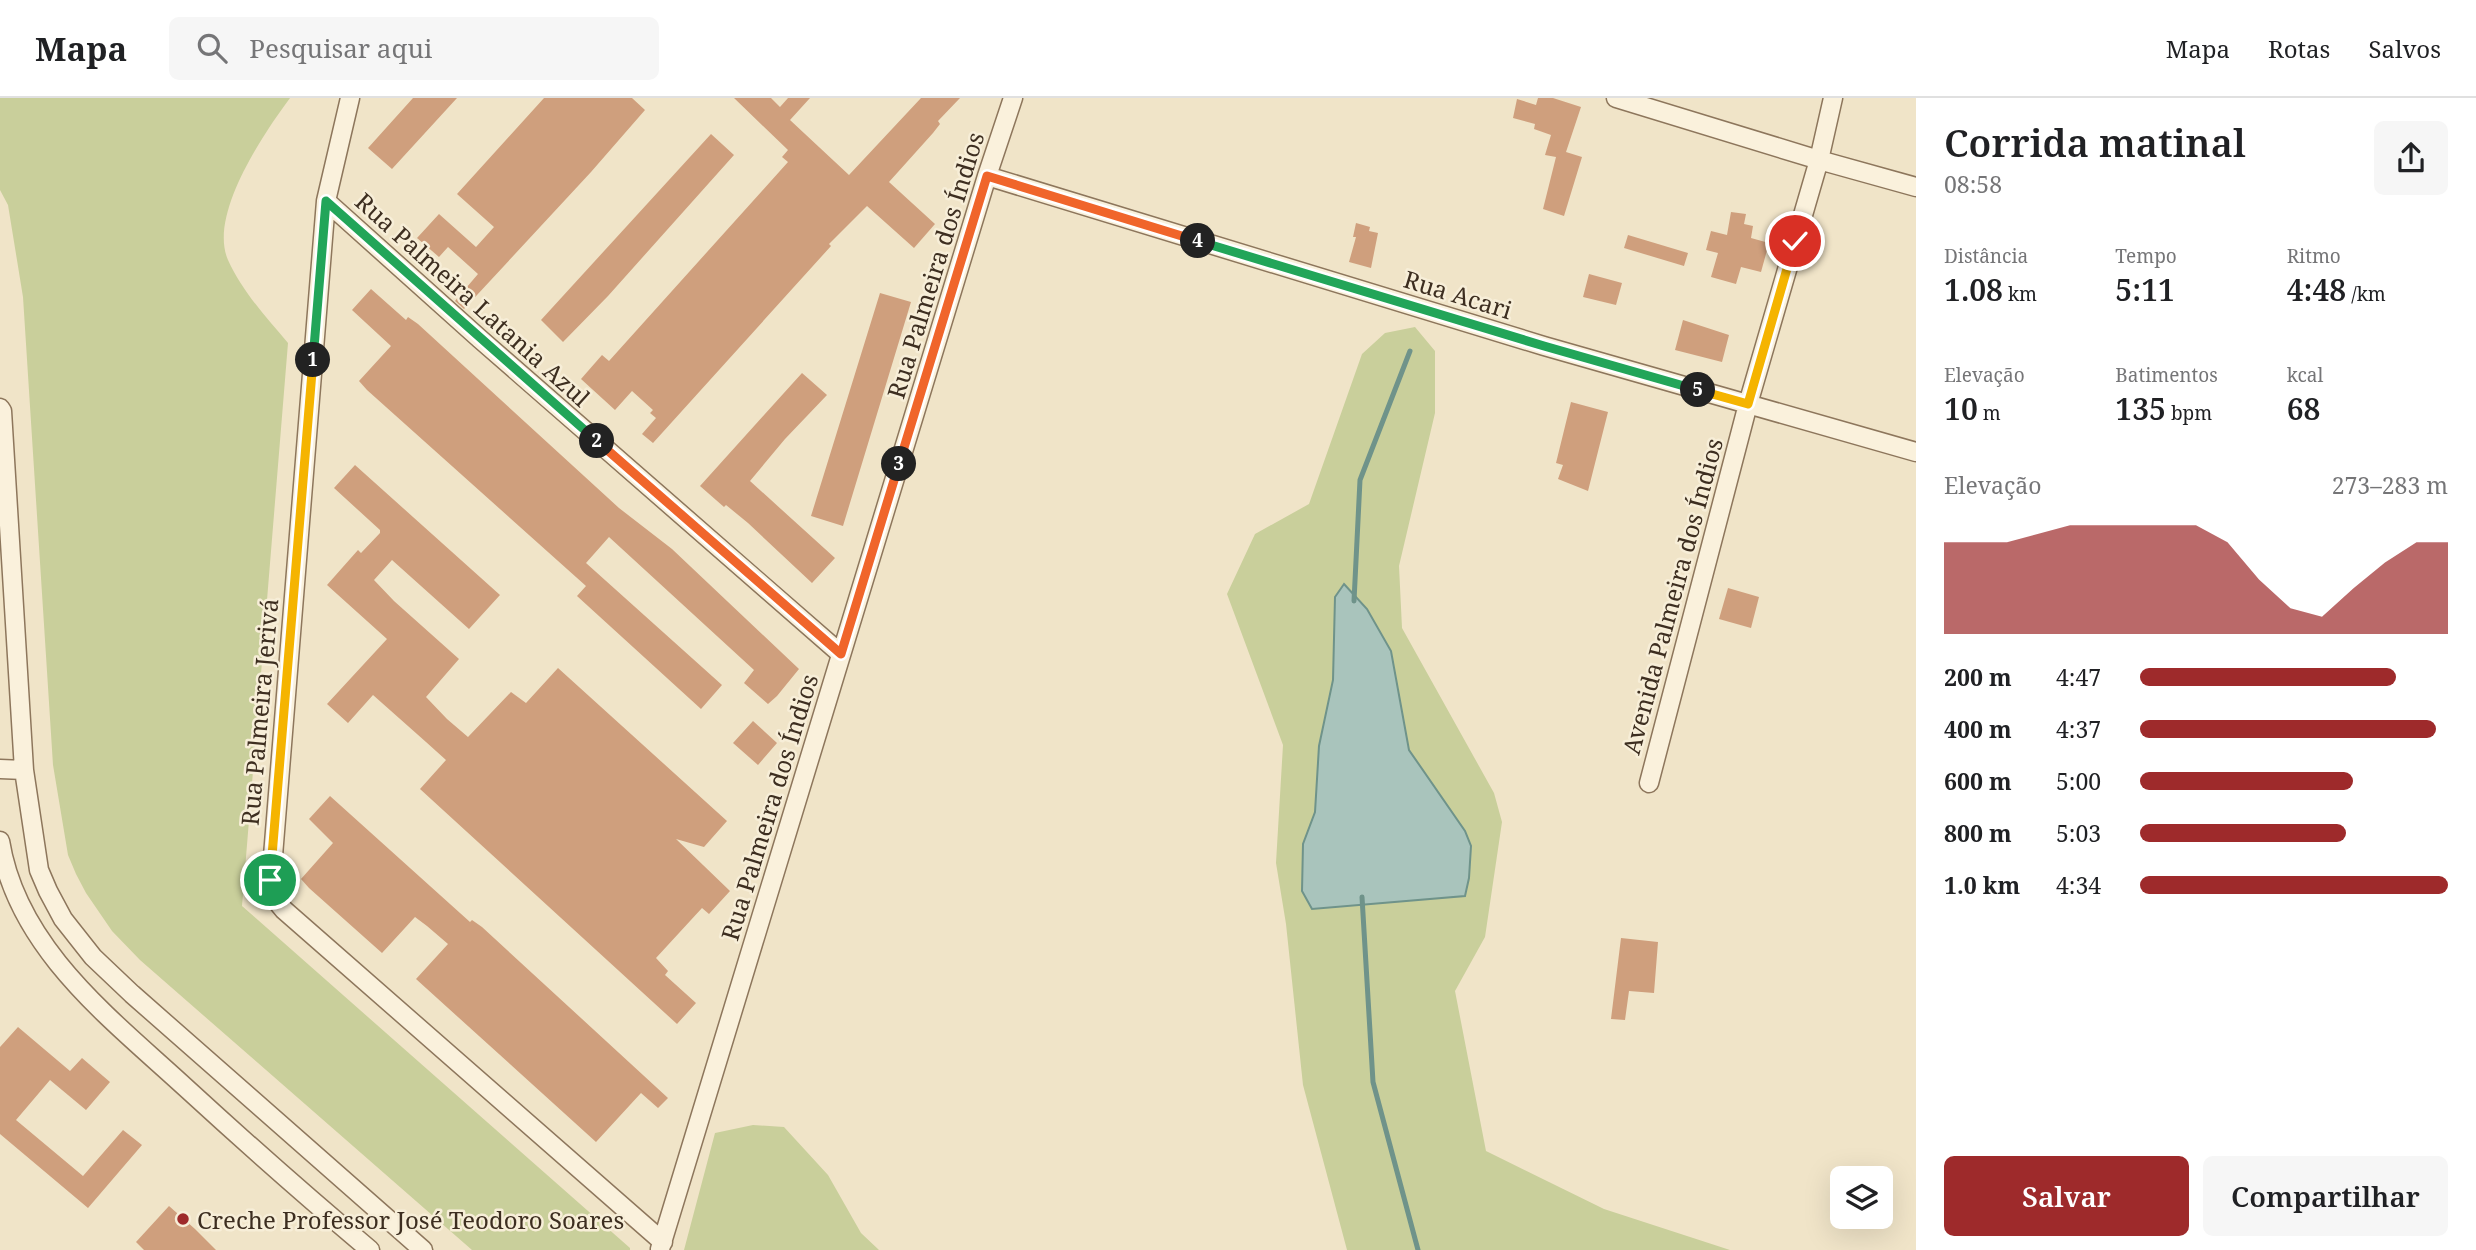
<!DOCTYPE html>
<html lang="pt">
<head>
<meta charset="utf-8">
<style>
	:root { --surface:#fff; --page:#f6f6f6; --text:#202124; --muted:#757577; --line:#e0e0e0; --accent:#9e2a2b }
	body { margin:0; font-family:"Noto Serif",serif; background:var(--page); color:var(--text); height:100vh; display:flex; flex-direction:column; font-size:26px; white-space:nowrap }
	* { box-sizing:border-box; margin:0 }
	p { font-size:23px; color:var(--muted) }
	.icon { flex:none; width:38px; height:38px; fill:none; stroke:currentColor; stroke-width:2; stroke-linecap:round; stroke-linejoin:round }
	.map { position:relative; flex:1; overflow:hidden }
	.side { display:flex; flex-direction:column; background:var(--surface); width:560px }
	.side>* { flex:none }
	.buttons { position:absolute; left:1830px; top:1068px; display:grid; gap:14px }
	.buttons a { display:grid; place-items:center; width:63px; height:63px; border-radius:10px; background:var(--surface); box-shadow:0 7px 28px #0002; font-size:35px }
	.pin { position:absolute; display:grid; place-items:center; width:60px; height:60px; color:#fff; margin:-30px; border:4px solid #fff; border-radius:50%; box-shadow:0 2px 7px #0007 }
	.km { position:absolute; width:35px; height:35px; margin:-18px; border-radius:50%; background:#222; color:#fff; font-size:19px; line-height:35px; text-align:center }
	.round { display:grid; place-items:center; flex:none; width:74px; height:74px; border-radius:10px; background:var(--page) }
	.headline { display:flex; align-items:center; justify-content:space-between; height:119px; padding:0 28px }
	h1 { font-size:38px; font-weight:600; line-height:52px }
	.figures { display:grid; grid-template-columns:repeat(3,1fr); gap:10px; height:119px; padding:7px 28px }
	.figures div { display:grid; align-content:center }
	.figures b { font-size:30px; font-weight:600 }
	.figures small { font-size:19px; font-weight:400 }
	.figures p { font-size:19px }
	.chart { height:196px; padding:14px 28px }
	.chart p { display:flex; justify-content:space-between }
	.chart svg { width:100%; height:126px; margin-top:7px; fill:var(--accent); opacity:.7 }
	.action { display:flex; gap:14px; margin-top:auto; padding:14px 28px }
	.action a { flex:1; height:80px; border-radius:10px; background:var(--accent); color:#fff; font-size:28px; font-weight:600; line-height:80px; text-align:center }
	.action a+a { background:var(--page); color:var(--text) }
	ul { padding:0 28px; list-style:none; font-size:23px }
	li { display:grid; grid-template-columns:112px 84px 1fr; align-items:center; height:52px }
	li i { height:18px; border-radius:9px; background:var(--accent) }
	header { display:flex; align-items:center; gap:42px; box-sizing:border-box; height:98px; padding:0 35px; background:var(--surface); border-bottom:2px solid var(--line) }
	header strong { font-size:33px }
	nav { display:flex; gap:38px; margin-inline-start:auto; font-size:24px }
	.search { width:490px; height:63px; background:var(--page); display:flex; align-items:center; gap:18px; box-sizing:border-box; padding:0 24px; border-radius:10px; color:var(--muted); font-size:26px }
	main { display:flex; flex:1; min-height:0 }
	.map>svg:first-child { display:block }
	.green { fill:#c9cf9b; fill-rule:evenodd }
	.water { fill:#a9c4bc; stroke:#6f938a; stroke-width:2 }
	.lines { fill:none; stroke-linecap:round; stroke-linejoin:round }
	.stream { stroke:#6f938a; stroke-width:5 }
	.building { fill:#cf9f7d }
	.minor-casing { stroke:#8d765c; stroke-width:21 }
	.minor { stroke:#faf1dc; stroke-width:18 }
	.split-1-casing { stroke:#fff; stroke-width:14 }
	.split-2-casing { stroke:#fff; stroke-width:14 }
	.split-3-casing { stroke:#fff; stroke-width:14 }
	.split-4-casing { stroke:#fff; stroke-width:14 }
	.split-5-casing { stroke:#fff; stroke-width:14 }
	.split-6-casing { stroke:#fff; stroke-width:14 }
	.split-1 { stroke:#f5b400; stroke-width:9 }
	.split-2 { stroke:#22a559; stroke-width:9 }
	.split-3 { stroke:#f0652b; stroke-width:9 }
	.split-4 { stroke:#f0652b; stroke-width:9 }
	.split-5 { stroke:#22a559; stroke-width:9 }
	.split-6 { stroke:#f5b400; stroke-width:9 }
	.poi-dot { fill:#9e2a2b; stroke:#f7eed8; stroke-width:2.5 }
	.labels { text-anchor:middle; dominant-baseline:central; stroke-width:5; stroke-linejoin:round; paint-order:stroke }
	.street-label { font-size:24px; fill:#3d2e20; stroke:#f7eed8 }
	.poi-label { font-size:24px; fill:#3d2e20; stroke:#f7eed8; text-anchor:start }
</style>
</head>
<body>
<header>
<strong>Mapa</strong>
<div class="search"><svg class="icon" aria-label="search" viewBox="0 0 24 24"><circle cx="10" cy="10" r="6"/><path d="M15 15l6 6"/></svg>Pesquisar aqui</div>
<nav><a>Mapa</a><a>Rotas</a><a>Salvos</a></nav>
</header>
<main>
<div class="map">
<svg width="1916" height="1152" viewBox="0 0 1916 1152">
	<rect width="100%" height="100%" fill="#f0e4c8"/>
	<!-- green -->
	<path class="green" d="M0 0H290C264 35 208 117 228 162 242 193 266 219 288 245L242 808 630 1150V1152H472L140 862 112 833 86 795 76 776 68 757 53 667 23 199 8 107 0 92Z
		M1415 229 1435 253V315L1399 468 1402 530 1494 695 1502 724 1485 839 1455 893 1486 1053 1604 1111 1730 1152H1347L1303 987 1286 826 1276 765 1283 647 1227 496 1255 436 1309 406 1362 256 1385 235ZM1335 499 1391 553 1409 652 1465 733 1471 748 1303 746 1315 714 1319 648 1333 582Z
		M753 1027 784 1029 828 1077 861 1135 879 1152H684L715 1035Z"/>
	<!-- water -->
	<path class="water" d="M1344 486 1367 511 1391 553 1409 652 1465 733 1471 748 1469 780 1465 798 1312 811 1302 793 1303 746 1315 714 1319 648 1333 582 1335 499Z"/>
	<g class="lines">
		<!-- stream -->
		<path class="stream" d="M1354 503 1360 382 1410 253
			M1362 799 1373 984 1418 1152"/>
	</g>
	<!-- building -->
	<path class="building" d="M413 0H457L392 71 368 50Z
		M544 0H632L645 12 591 74 464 211 455 203 478 176 448 149 439 159 417 140 439 116 476 149 494 129 457 96Z
		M734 0H771L780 9 788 0H810L790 22 849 77 921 0H960L938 23 940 26 933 35 889 84 935 126 914 150 867 108 829 146 831 148 653 345 642 336 656 320 650 315 653 312 632 293 615 312 581 281 602 257 609 263 788 64 782 59 788 52Z
		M1538 0H1553L1581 9 1566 54 1582 59 1564 118 1543 111 1556 59 1545 57 1551 37 1534 31 1535 26 1513 20 1517 1 1536 7Z
		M711 36 734 57 608 198 563 244 541 222Z
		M1731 114 1746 116 1744 126 1753 128 1751 140 1769 145 1761 174 1741 169 1736 186 1711 179 1718 155 1706 152 1711 133 1727 137Z
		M1356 125 1370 129 1369 133 1378 135 1371 170 1349 164 1356 139H1353Z
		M1628 137 1688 155 1684 168 1624 150Z
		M1589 176 1622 185 1616 207 1583 199Z
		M371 191 406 222 408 219 418 226 619 410 672 451 799 571 777 598 768 606 744 585 754 572 609 439 586 465 722 587 701 611 577 498 586 488 367 292 359 283 391 248 352 212Z
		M880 195 911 204 843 428 811 418Z
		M1683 222 1729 237 1722 264 1675 252Z
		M802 275 827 297 785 341 750 383 835 460 812 485 748 425 726 407 724 409 700 388Z
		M1571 304 1608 314 1588 393 1558 381 1563 367 1556 365Z
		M355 367 500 497 469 531 392 462 374 482 394 503 459 561 426 599 447 621 468 639 511 594 526 605 558 570 727 723 704 749 676 741 730 793 709 816 702 810 656 860 668 873 665 877 696 905 677 926 420 691 446 662 426 644 373 597 348 625 327 606 387 541 327 487 350 461 358 452 361 455 380 435V432L334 390Z
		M1728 490 1759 499 1751 530 1719 521Z
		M753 623 777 645 758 667 733 645Z
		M330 698 470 824 472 822 482 829 668 1000 658 1010 641 995 596 1044 416 881 448 846 427 828 415 819 382 855 309 790 301 781 333 745 309 721Z
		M1621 840 1658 844 1654 895 1629 893 1625 922 1611 921Z
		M18 929 70 973 82 960 110 984 86 1012 50 982 16 1022 83 1078 123 1032 142 1047 88 1110 0 1036V949Z
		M169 1108 195 1131 216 1152H144L136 1144Z"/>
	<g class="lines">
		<!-- minor casing -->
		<g class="minor-casing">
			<path id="minor" d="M350 0 326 103 270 795 284 812 663 1144
				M1616 0 1819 62 1916 89
				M987 78 1544 248 1916 354
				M326 103 480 241 841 556
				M0 310 2 313 24 672 39 772 48 793 63 821 93 859 132 896 423 1152
				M0 671 24 672
				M1649 685 1748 306 1819 62 1833 0
				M0 743C17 850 110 920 185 989 246 1045 307 1099 370 1152
				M660 1151 987 78 1013 0"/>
		</g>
		<!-- minor -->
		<use href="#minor" class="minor"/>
	</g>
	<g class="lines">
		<!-- split-1 casing -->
		<g class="split-1-casing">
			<path id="split-1" d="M270 782 313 262"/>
		</g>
		<!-- split-2 casing -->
		<g class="split-2-casing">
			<path id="split-2" d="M313 262 326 103 597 343"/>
		</g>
		<!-- split-3 casing -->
		<g class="split-3-casing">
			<path id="split-3" d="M597 343 841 556 899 366"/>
		</g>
		<!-- split-4 casing -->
		<g class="split-4-casing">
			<path id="split-4" d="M899 366 987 78 1198 143"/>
		</g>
		<!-- split-5 casing -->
		<g class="split-5-casing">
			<path id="split-5" d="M1198 143 1544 248 1698 292"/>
		</g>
		<!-- split-6 casing -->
		<g class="split-6-casing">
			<path id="split-6" d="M1698 292 1748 306 1795 143"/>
		</g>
		<!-- split-1 -->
		<use href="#split-1" class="split-1"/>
		<!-- split-2 -->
		<use href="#split-2" class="split-2"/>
		<!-- split-3 -->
		<use href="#split-3" class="split-3"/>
		<!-- split-4 -->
		<use href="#split-4" class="split-4"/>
		<!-- split-5 -->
		<use href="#split-5" class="split-5"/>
		<!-- split-6 -->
		<use href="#split-6" class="split-6"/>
	</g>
	<!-- markers -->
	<circle class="poi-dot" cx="183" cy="1121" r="7"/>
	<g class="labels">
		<!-- street labels -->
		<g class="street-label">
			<text transform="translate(935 167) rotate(-73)">Rua Palmeira dos Índios</text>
			<text transform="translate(1458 196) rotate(17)">Rua Acari</text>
			<text transform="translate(473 201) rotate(42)">Rua Palmeira Latania Azul</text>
			<text transform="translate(1672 498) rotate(-75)">Avenida Palmeira dos Índios</text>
			<text transform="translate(259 614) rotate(-85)">Rua Palmeira Jerivá</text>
			<text transform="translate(769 709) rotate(-73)">Rua Palmeira dos Índios</text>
		</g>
		<!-- poi labels -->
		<g class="poi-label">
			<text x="197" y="1121">Creche Professor José Teodoro Soares</text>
		</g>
	</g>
</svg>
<div class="buttons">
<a><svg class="icon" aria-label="layers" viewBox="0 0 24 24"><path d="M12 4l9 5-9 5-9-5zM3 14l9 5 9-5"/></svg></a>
</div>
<div class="pin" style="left:270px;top:782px;background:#1e9e55"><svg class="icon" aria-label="arrive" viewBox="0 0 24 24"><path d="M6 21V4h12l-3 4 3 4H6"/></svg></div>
<div class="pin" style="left:1795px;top:143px;background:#d93025"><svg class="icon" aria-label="check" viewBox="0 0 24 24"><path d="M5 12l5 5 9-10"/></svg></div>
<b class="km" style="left:313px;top:262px">1</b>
<b class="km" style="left:597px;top:343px">2</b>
<b class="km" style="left:899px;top:366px">3</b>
<b class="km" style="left:1198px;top:143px">4</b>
<b class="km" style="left:1698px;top:292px">5</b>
</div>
<section class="side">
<div class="headline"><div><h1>Corrida matinal</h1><p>08:58</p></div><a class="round"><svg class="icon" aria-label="share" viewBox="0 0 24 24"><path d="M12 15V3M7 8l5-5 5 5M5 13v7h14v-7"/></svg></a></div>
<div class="figures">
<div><p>Distância</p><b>1.08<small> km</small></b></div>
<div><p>Tempo</p><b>5:11</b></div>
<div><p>Ritmo</p><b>4:48<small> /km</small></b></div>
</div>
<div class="figures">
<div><p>Elevação</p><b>10<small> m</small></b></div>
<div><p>Batimentos</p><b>135<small> bpm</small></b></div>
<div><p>kcal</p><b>68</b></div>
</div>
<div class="chart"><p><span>Elevação</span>273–283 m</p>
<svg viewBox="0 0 160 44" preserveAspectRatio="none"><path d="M0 44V12L10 12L20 12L30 9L40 6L50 6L60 6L70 6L80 6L90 12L100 25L110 35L120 38L130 28L140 19L150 12L160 12V44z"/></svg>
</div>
<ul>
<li><b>200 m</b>4:47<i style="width:83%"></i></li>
<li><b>400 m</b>4:37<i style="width:96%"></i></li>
<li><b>600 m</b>5:00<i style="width:69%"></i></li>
<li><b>800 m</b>5:03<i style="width:67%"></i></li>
<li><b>1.0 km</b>4:34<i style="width:100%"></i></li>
</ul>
<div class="action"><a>Salvar</a><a>Compartilhar</a></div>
</section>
</main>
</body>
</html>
